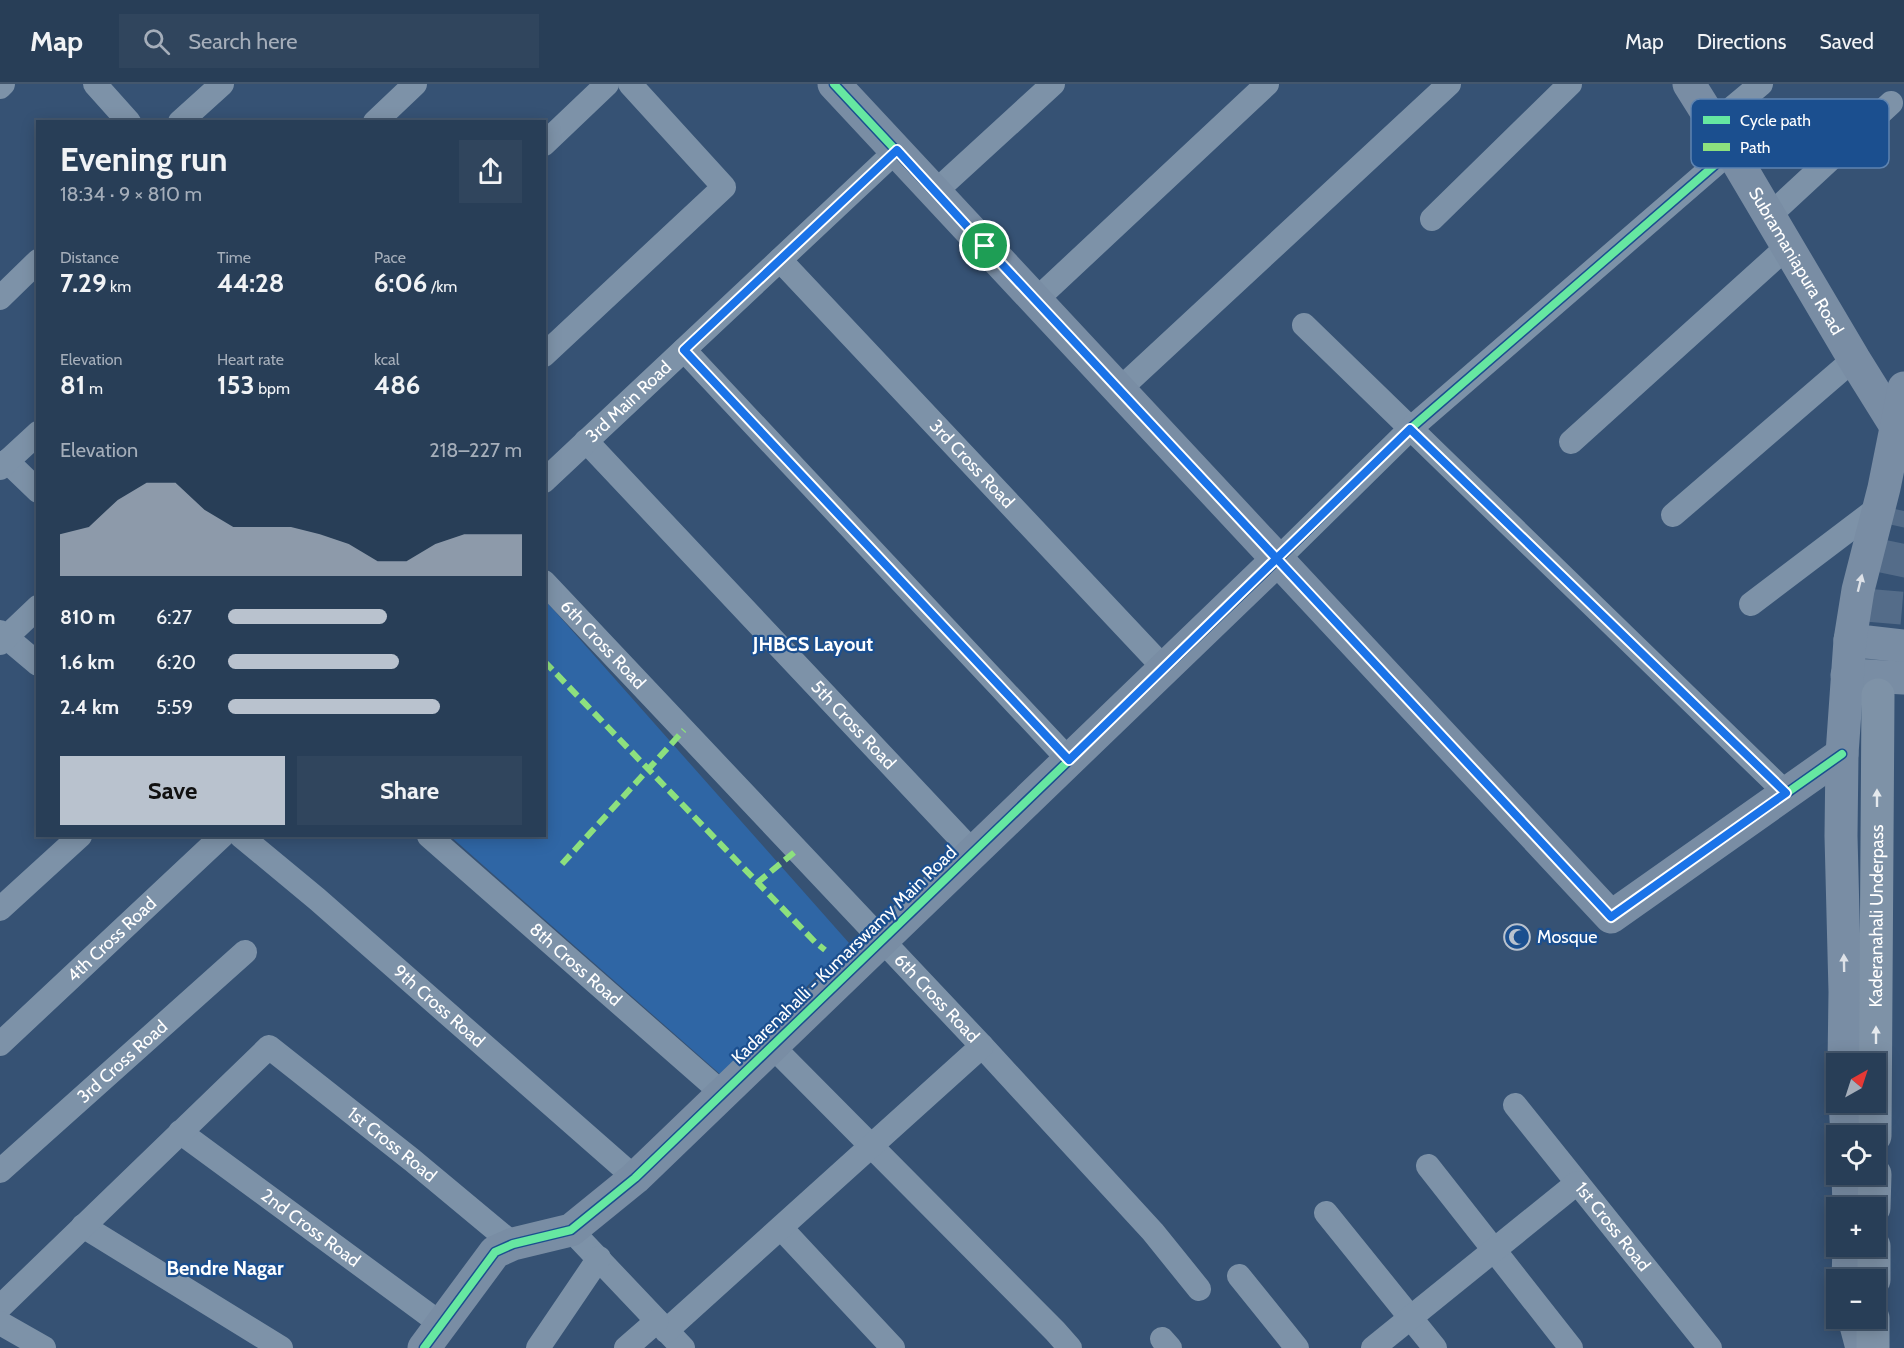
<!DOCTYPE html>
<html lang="en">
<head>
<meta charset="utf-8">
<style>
	:root { --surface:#283e57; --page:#30455d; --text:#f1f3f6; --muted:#a5aeba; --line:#44576d; --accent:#b9c2ce }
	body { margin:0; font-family:Cabin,sans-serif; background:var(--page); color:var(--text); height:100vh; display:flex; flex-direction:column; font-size:22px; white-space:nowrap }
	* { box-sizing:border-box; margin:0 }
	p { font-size:20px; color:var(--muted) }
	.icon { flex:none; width:33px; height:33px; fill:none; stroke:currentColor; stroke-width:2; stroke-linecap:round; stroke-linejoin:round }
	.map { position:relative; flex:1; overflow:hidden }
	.side { position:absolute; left:36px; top:36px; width:510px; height:717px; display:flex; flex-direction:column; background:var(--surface); border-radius:0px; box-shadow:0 3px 15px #0003,0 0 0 2px var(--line) }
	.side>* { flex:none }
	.needle { width:39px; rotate:39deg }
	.controls { position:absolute; left:1826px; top:969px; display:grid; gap:12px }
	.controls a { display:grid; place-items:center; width:60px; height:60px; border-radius:0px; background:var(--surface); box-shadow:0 3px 15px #0003,0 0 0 2px var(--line); font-size:30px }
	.pin { position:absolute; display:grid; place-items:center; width:51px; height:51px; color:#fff; margin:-26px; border:3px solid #fff; border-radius:50%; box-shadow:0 2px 6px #0007 }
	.round { display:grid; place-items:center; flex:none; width:63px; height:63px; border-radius:0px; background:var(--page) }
	.headline { display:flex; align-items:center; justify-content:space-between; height:102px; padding:0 24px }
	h1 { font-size:33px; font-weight:700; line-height:45px }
	.stats { display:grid; grid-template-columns:repeat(3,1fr); gap:9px; height:102px; padding:6px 24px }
	.stats div { display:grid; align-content:center }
	.stats b { font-size:26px; font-weight:700 }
	.stats small { font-size:16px; font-weight:400 }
	.stats p { font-size:16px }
	.chart { height:168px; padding:12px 24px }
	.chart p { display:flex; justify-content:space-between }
	.chart svg { width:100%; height:108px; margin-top:6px; fill:var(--accent); opacity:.7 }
	.primary-button { display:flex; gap:12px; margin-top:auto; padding:12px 24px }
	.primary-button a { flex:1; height:69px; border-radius:0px; background:var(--accent); color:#111; font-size:24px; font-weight:700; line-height:69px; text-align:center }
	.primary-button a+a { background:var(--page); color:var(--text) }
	ul { padding:0 24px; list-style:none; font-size:20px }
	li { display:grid; grid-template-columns:96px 72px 1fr; align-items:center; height:45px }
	li i { height:15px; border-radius:8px; background:var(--accent) }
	header { display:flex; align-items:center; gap:36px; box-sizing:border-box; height:84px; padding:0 30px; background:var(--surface); border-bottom:2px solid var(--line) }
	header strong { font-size:28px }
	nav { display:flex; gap:33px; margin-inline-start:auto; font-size:21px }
	.search { width:420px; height:54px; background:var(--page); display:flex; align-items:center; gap:15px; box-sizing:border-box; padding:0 21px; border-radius:0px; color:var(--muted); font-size:22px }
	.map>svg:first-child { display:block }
	.green { fill:#2f66a5 }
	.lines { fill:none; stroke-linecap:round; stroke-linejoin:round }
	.highway-tunnel { stroke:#546c89; stroke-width:33; stroke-dasharray:33 16; stroke-linecap:butt }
	.street { stroke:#7d92a8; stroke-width:24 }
	.secondary { stroke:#798da4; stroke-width:33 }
	.highway { stroke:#7e92a7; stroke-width:33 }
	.quiet { stroke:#8de07e; stroke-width:6; stroke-dasharray:12 6; stroke-linecap:butt }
	.cycleway-casing { stroke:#1b4f8f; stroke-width:11 }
	.cycleway { stroke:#66e7a1; stroke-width:8 }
	.oneway { fill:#dee2e8 }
	.oneway2 { fill:#e5e9ed }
	.route-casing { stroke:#fff; stroke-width:12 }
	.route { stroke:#1a73e8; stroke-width:8 }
	.labels { text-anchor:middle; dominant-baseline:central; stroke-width:4.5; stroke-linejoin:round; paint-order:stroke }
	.street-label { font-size:18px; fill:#fff; stroke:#1b4f8f }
	.poi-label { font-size:18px; fill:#fff; stroke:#1b4f8f; text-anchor:start }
	.neighbourhood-label { font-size:20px; font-weight:bold; fill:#fff; stroke:#1b4f8f }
	.key { fill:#1b4f8f; stroke:#5f84b1; stroke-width:1.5 }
	.key-label { font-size:16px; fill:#fff }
</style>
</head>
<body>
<header>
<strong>Map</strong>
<div class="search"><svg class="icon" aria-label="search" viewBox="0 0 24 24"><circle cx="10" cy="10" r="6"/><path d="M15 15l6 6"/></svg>Search here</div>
<nav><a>Map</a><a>Directions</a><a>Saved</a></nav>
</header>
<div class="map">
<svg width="1904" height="1264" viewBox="0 0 1904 1264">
	<rect width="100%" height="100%" fill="#365274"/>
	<!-- green -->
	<path class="green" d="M545 516 849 859 721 991 450 752H544Z"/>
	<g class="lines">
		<!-- highway-tunnel -->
		<path class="highway-tunnel" d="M1880 588 1887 506 1904 427"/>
		<!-- street -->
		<g class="street">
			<path d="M95 0 129 38"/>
			<path d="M0 3 3 0"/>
			<path d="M180 38 222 0"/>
			<path d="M375 38 415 0"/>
			<path d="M1713 40 1761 0"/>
			<path d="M544 60 607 0"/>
			<path d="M935 108 1053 0"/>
			<path d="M1769 132 1891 19"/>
			<path d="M1432 135 1570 0"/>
			<path id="s1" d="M780 176 1164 584"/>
			<path d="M0 214 38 177"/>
			<path d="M1036 216 1267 0"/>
			<path d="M1304 241 1786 709"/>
			<path d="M684 266 1069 676"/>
			<path d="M544 271 724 103 630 0"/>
			<path d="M1119 306 1449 0"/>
			<path id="s2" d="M586 357 973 768"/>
			<path d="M1571 358 1787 163"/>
			<path d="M7 377 38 407"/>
			<path d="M0 384 38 349"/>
			<path id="s3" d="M544 397 897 66"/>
			<path d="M1673 431 1854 275"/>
			<path d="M1277 476 1410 345 1731 67"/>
			<path id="s4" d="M544 498 982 962 1153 1148 1199 1205"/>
			<path d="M1751 520 1879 423"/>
			<path d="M0 548 38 580"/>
			<path d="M0 559 38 523"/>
			<path id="s5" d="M241 752 317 815 635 1094"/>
			<path id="s6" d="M429 752 722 1009"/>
			<path d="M0 825 80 752"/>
			<path id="s7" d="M0 960 222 752"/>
			<path d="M772 962 1055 1247 1070 1264"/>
			<path id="s8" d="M1515 1021 1710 1264"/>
			<path id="s9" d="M180 1048 441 1240"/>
			<path d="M1428 1082 1571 1264"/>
			<path id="s10" d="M0 1087 245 868"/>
			<path d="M1326 1129 1435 1264"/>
			<path d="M83 1142 281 1264"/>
			<path d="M781 1144 893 1264"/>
			<path d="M571 1146 683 1264"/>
			<path d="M1239 1192 1297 1264"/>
			<path id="s11" d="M0 1223 269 963 412 1076 513 1160"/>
			<path d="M0 1239 44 1264"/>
			<path d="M666 1247 982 962"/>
			<path d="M1162 1255 1170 1264"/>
			<path d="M538 1264 599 1174"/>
			<path d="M626 1264 657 1237"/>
			<path d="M1373 1264 1577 1099"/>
		</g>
		<!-- secondary -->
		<g class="secondary">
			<path d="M834 0 1611 833 1842 670"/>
			<path id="s12" d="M1689 0 1731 67 1854 275 1902 352"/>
			<path d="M1850 556 1904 562"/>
			<path d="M1847 591 1904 594"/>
			<path d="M1844 980 1845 908 1841 752 1842 670 1850 556 1858 506 1884 404 1904 304"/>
			<path d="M1845 1018 1847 1052"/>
			<path d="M1848 1090 1849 1124"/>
			<path d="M1848 1196 1849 1162"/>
			<path d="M1854 1234 1862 1264"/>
			<path d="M424 1264 495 1168 513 1160 571 1146 635 1094 1277 476"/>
		</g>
		<!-- highway -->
		<g class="highway">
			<path id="s13" d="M1875 1052 1878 611"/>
			<path d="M1874 1124 1875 1090"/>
			<path d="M1874 1196V1162"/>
			<path d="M1873 1264V1234"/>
		</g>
		<!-- quiet -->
		<path class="quiet" d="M544 577 815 858 825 866
			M562 780 684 646
			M757 799 797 766"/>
		<!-- cycleway casing -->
		<g class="cycleway-casing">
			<path id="cycleway" d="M834 0 1611 833 1842 670
				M424 1264 495 1168 513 1160 571 1146 635 1094 1277 476 1410 345 1731 67"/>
		</g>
		<!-- cycleway -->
		<use href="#cycleway" class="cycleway"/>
	</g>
	<!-- one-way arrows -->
	<defs><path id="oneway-solid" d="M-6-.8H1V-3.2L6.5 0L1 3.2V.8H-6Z" transform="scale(1.5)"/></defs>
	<g class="oneway">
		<use href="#oneway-solid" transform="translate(1860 499) rotate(-76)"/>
		<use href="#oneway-solid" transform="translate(1844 879) rotate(-91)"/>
	</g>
	<g class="oneway2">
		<use href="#oneway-solid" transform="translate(1877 714) rotate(-90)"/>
		<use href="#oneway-solid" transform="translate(1876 951) rotate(-90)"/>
	</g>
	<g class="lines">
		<!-- route casing -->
		<g class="route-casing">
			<path id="route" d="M985 162 897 66 684 266 1069 676 1410 345 1786 709 1611 833 985 162"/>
		</g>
		<!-- route -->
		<use href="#route" class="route"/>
	</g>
	<!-- icons -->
	<defs>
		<g id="mosque-ring" transform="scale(1.35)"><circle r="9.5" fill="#1b4f8f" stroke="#b9c2ce" stroke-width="1.5"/><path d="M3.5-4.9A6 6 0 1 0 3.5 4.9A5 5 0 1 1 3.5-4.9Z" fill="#b9c2ce"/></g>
	</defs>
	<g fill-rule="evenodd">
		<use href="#mosque-ring" x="1517" y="853"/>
	</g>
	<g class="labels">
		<!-- street labels -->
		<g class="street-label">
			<text stroke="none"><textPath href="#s12" startOffset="207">Subramaniapura Road</textPath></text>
			<text stroke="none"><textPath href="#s3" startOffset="116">3rd Main Road</textPath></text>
			<text stroke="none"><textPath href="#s1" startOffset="280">3rd Cross Road</textPath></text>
			<text stroke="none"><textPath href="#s4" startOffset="86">6th Cross Road</textPath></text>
			<text stroke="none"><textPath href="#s2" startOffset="390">5th Cross Road</textPath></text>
			<text stroke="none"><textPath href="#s13" startOffset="220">Kaderanahali Underpass</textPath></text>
			<text stroke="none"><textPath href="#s7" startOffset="153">4th Cross Road</textPath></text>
			<text transform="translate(844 871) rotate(-44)">Kadarenahalli - Kumarswamy Main Road</text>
			<text stroke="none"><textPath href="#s6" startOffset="195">8th Cross Road</textPath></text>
			<text stroke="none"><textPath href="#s4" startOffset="572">6th Cross Road</textPath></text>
			<text stroke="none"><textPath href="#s5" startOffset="261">9th Cross Road</textPath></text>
			<text stroke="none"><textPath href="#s10" startOffset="164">3rd Cross Road</textPath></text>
			<text stroke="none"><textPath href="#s11" startOffset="531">1st Cross Road</textPath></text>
			<text stroke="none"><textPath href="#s8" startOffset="156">1st Cross Road</textPath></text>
			<text stroke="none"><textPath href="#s9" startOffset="162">2nd Cross Road</textPath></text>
		</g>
		<!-- poi labels -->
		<g class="poi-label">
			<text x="1537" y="853">Mosque</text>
		</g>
		<!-- neighbourhood labels -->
		<g class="neighbourhood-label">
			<text x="813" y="560">JHBCS Layout</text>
			<text x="225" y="1184">Bendre Nagar</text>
		</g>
	</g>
	<!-- legend -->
	<rect x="1691" y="15" width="198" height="69" rx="9" class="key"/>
	<rect x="1703" y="32" width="27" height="8" fill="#66e7a1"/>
	<rect x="1703" y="59" width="27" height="8" fill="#8de07e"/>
	<g class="key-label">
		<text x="1740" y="42">Cycle path</text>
		<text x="1740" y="69">Path</text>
	</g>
</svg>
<div class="controls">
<a><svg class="needle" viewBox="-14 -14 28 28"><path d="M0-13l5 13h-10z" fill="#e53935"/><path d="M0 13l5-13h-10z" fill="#a5aeba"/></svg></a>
<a><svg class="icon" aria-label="locate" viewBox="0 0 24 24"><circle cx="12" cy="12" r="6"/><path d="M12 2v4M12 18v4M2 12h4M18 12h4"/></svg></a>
<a>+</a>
<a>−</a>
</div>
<div class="pin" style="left:985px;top:162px;background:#1e9e55"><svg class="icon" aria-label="arrive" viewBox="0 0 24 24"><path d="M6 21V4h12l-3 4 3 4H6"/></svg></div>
<section class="side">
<div class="headline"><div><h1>Evening run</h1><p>18:34 · 9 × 810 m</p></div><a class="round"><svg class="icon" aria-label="share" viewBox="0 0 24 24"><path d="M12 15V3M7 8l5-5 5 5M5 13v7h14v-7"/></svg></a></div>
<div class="stats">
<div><p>Distance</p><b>7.29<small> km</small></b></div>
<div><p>Time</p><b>44:28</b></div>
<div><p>Pace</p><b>6:06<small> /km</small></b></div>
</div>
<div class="stats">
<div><p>Elevation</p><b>81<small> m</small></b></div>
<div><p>Heart rate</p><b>153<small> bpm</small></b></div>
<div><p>kcal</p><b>486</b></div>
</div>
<div class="chart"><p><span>Elevation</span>218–227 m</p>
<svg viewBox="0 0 160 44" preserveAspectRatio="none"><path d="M0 44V27L10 24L20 13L30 6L40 6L50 17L60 24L70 24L80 24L90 27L100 31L110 38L120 38L130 31L140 27L150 27L160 27V44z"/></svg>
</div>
<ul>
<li><b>810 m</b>6:27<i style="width:54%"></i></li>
<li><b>1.6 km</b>6:20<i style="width:58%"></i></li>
<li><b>2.4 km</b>5:59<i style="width:72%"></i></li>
</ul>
<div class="primary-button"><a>Save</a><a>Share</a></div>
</section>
</div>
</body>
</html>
